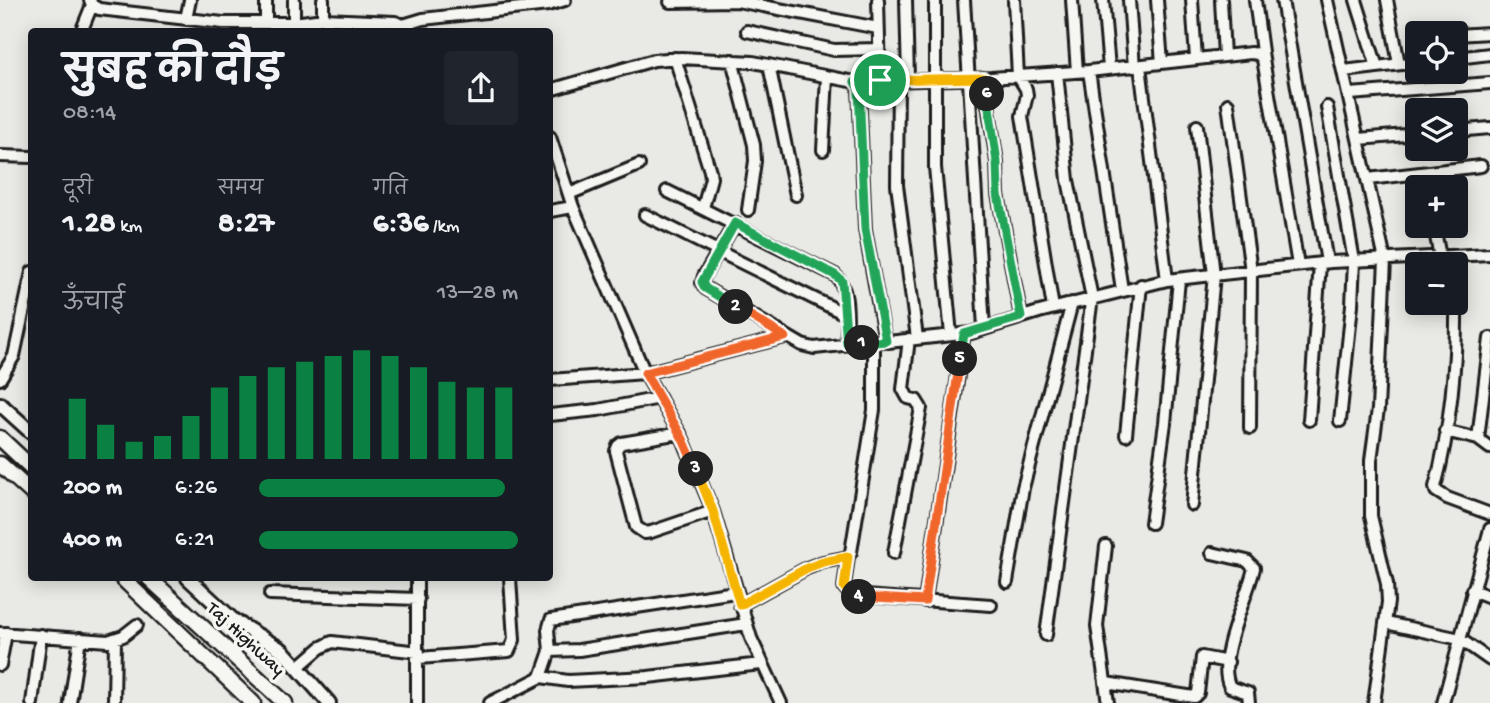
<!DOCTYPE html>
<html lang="hi">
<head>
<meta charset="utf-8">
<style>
	:root { --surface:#171b24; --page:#20242c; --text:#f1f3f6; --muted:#9ea1a6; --accent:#0b8043 }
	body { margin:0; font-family:"Gochi Hand","Playpen Sans Deva",sans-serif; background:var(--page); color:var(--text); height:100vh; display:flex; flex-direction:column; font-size:26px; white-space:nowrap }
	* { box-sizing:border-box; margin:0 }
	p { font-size:23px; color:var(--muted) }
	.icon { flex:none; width:38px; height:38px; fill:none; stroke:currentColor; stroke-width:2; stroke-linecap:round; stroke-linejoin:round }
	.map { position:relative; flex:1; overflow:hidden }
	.panel { position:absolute; left:28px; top:28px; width:525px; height:553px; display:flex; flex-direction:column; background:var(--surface); border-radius:7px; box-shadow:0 4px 18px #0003 }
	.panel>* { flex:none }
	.tools { position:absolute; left:1405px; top:21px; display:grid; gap:14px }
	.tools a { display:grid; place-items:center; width:63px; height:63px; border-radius:7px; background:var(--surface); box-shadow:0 4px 18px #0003; font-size:35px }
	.pin { position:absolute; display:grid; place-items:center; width:60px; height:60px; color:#fff; margin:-30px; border:4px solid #fff; border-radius:50%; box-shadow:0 2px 7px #0007 }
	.km { position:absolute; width:35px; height:35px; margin:-18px; border-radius:50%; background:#222; color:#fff; font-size:19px; line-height:35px; text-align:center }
	.round { display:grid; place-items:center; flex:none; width:74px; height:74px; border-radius:7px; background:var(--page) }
	.overview { display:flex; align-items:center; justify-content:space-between; height:119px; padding:0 35px }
	h1 { font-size:38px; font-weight:700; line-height:52px }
	.stats { display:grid; grid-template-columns:repeat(3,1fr); gap:10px; height:119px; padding:7px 35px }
	.stats div { display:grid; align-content:center }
	.stats b { font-size:30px; font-weight:700 }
	.stats small { font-size:19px; font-weight:400 }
	.stats p { font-size:19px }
	.chart { height:196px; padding:14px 35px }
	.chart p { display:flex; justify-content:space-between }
	.chart svg { width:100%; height:126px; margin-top:7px; stroke:var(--accent); stroke-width:6 }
	ul { padding:0 35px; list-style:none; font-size:23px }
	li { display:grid; grid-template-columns:112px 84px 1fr; align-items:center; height:52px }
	li i { height:18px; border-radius:9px; background:var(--accent) }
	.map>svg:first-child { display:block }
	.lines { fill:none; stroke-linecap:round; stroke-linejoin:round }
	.minor-casing { stroke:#1c1c1c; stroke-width:16 }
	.tertiary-casing { stroke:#1c1c1c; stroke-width:18 }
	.secondary-casing { stroke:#1c1c1c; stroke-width:19 }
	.minor { stroke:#f6f6f2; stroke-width:10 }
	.tertiary { stroke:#f6f6f2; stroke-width:12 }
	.secondary { stroke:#f6f6f2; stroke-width:14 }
	.split-1-casing { stroke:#fff; stroke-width:14 }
	.split-2-casing { stroke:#fff; stroke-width:14 }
	.split-3-casing { stroke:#fff; stroke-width:14 }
	.split-4-casing { stroke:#fff; stroke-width:14 }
	.split-5-casing { stroke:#fff; stroke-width:14 }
	.split-6-casing { stroke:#fff; stroke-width:14 }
	.split-7-casing { stroke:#fff; stroke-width:14 }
	.split-1 { stroke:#22a559; stroke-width:9 }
	.split-2 { stroke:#22a559; stroke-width:9 }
	.split-3 { stroke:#f0652b; stroke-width:9 }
	.split-4 { stroke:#f5b400; stroke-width:9 }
	.split-5 { stroke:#f0652b; stroke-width:9 }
	.split-6 { stroke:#22a559; stroke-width:9 }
	.split-7 { stroke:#f5b400; stroke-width:9 }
	.labels { text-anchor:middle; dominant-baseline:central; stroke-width:7; stroke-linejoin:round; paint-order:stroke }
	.street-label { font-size:19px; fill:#1c1c1c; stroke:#f6f6f2 }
</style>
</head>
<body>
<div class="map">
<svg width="1490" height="703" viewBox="0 0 1490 703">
	<rect width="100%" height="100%" fill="#e9e9e5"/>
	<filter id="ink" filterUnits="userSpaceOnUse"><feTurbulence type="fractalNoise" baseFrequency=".0143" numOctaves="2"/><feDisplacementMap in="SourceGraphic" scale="14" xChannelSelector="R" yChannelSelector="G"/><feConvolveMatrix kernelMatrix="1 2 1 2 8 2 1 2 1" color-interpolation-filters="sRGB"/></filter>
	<g filter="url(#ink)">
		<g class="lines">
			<!-- minor casing -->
			<g class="minor-casing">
				<path id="minor" d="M90 0 92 5 99 9 223 23H294L323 19 395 22 403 25 408 32
					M294 0V23
					M323 0V19
					M878 0 880 80
					M906 0 908 79
					M935 0V167L951 335
					M964 0 984 328
					M1014 0 1018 76 1026 89 1027 95 1022 116 1053 308
					M1072 0 1077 72
					M1103 0 1109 68
					M1129 0 1134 67
					M1157 0 1162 63
					M1192 0 1196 59
					M1221 0 1224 56
					M1255 0 1263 59
					M1282 0 1327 262
					M1327 0 1385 260 1378 409 1371 460V516L1387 584 1388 602 1374 703
					M1356 0 1377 67
					M1387 0 1399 64
					M670 2 737 1 878 28
					M186 19 190 0
					M266 23V0
					M403 25 423 19 548 5 565 0
					M747 31 834 50 879 49
					M81 32 92 5
					M1456 35 1490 33
					M675 58 710 171 711 178 703 208
					M1456 58 1490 54
					M732 60 754 145 755 161 748 210
					M769 65 796 195
					M1140 66 1167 280
					M1089 71 1122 290
					M1344 71 1418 62
					M984 78 997 162 998 194 1021 317
					M898 80 897 185 917 338
					M855 82 991 78 1089 71 1251 53 1258 54 1263 59 1298 265
					M550 90 654 60 681 58 753 62 855 82 859 88 865 229 884 335 888 342 971 333 1039 312 1167 280 1331 262 1490 254
					M1350 94 1490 83
					M1228 104 1251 271 1250 428
					M1327 107 1354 261 1352 305 1340 421
					M1456 131 1490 128
					M550 137 573 207 645 373 683 439 713 511 751 638 781 703
					M1359 139 1418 134
					M823 150 827 77
					M0 156 32 157
					M1368 179 1481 166
					M667 191 835 275C851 289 846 324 847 344
					M569 194 639 165
					M550 211 573 207
					M645 215 845 314
					M735 223 704 276 702 283 705 288 802 345 814 348 881 341
					M1434 226 1440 257
					M1456 303C1457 360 1450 432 1435 487L1436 491 1447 498 1490 514
					M0 379 14 356 32 272
					M550 380 645 373 785 337
					M550 415 598 410 660 398
					M1309 420 1320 263
					M1445 431 1478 439 1490 448
					M680 433 622 443 618 446 616 451 636 527 645 533 651 532 713 511
					M1126 435 1141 285
					M1478 439 1490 338
					M1192 505 1214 275 1197 126
					M1151 523 1165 423 1179 280
					M1106 546 1097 626 1108 703
					M894 553 921 408 916 400 908 398 903 389 909 339
					M1212 553 1247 561 1254 568C1248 597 1215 659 1230 687L1248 693 1249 703
					M848 557 844 587 851 595 991 605
					M1007 582 1023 488 1072 303
					M1472 590 1490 597
					M270 594 418 599
					M925 601 964 334
					M740 605 807 568 823 562 848 557 851 552 874 410V342
					M1386 623 1460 639 1490 660
					M0 633 108 641 123 636 137 625
					M1046 635 1092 298 1068 180 1057 73
					M550 651 579 650 746 624
					M419 658 509 651 514 640 510 578
					M0 665 6 633
					M297 668 320 648 332 642 419 652
					M541 677 568 681 648 677 761 664
					M1106 683 1194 697 1198 693 1202 657 1228 662
					M32 703 41 635
					M70 703 80 638
					M114 703 115 640
					M417 703V578
					M490 703 541 677 550 651 548 630 551 620 735 592
					M1443 703 1490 529"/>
			</g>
			<!-- tertiary casing -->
			<g class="tertiary-casing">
				<path id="tertiary" d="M0 404 32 433
					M188 578 233 620 282 650 329 703"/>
			</g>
			<!-- secondary casing -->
			<g class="secondary-casing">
				<path id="secondary" d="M0 438 32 468
					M0 464 32 493
					M122 578 253 703
					M149 578 285 703"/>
			</g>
			<!-- minor -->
			<use href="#minor" class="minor"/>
			<!-- tertiary -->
			<use href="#tertiary" class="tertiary"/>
			<!-- secondary -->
			<use href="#secondary" class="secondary"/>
		</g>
	</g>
	<g class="lines" filter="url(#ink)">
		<!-- split-1 casing -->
		<g class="split-1-casing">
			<path id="split-1" d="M862 343 886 341 865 229 859 88 855 82 880 80"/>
		</g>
		<!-- split-2 casing -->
		<g class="split-2-casing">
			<path id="split-2" d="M736 307 705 288 702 282 735 223 835 275 842 281 847 344 862 343"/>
		</g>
		<!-- split-3 casing -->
		<g class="split-3-casing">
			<path id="split-3" d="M696 469 683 439 645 373 785 337 736 307"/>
		</g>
		<!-- split-4 casing -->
		<g class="split-4-casing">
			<path id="split-4" d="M696 469 713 511 740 605 807 568 823 562 848 557 844 587 851 595 859 597"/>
		</g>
		<!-- split-5 casing -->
		<g class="split-5-casing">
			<path id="split-5" d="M859 597 925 601 960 359"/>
		</g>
		<!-- split-6 casing -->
		<g class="split-6-casing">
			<path id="split-6" d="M960 359 964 334 1021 317 998 194 997 162 987 94"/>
		</g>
		<!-- split-7 casing -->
		<g class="split-7-casing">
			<path id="split-7" d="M880 80 984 78 987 94"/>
		</g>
		<!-- split-1 -->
		<use href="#split-1" class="split-1"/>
		<!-- split-2 -->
		<use href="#split-2" class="split-2"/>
		<!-- split-3 -->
		<use href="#split-3" class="split-3"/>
		<!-- split-4 -->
		<use href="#split-4" class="split-4"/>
		<!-- split-5 -->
		<use href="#split-5" class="split-5"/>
		<!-- split-6 -->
		<use href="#split-6" class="split-6"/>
		<!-- split-7 -->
		<use href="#split-7" class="split-7"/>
	</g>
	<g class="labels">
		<!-- street labels -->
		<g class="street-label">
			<text transform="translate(245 640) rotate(43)">Taj Highway</text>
		</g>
	</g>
</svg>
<div class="tools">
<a><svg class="icon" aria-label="locate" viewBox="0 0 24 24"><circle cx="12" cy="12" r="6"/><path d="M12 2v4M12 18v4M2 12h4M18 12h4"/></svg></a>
<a><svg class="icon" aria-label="layers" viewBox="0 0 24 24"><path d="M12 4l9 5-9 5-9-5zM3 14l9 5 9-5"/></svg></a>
<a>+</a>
<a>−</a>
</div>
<div class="pin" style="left:880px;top:80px;background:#1e9e55"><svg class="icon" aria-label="arrive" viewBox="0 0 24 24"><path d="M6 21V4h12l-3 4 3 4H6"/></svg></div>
<b class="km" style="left:862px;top:343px">1</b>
<b class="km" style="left:736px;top:307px">2</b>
<b class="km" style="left:696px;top:469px">3</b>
<b class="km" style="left:859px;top:597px">4</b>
<b class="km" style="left:960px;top:359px">5</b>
<b class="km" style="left:987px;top:94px">6</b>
<section class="panel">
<div class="overview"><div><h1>सुबह की दौड़</h1><p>08:14</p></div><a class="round"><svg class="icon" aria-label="share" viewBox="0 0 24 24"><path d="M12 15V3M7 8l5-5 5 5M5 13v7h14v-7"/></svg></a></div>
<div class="stats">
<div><p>दूरी</p><b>1.28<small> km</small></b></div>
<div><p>समय</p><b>8:27</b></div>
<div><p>गति</p><b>6:36<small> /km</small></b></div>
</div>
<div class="chart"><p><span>ऊँचाई</span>13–28 m</p>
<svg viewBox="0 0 160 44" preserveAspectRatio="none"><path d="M5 44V23M15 44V32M25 44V38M35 44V36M45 44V29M55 44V19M65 44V15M75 44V12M85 44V10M95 44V8M105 44V6M115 44V8M125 44V12M135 44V17M145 44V19M155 44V19"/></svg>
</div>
<ul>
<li><b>200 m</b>6:26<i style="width:95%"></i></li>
<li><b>400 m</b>6:21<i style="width:100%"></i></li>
</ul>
</section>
</div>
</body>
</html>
